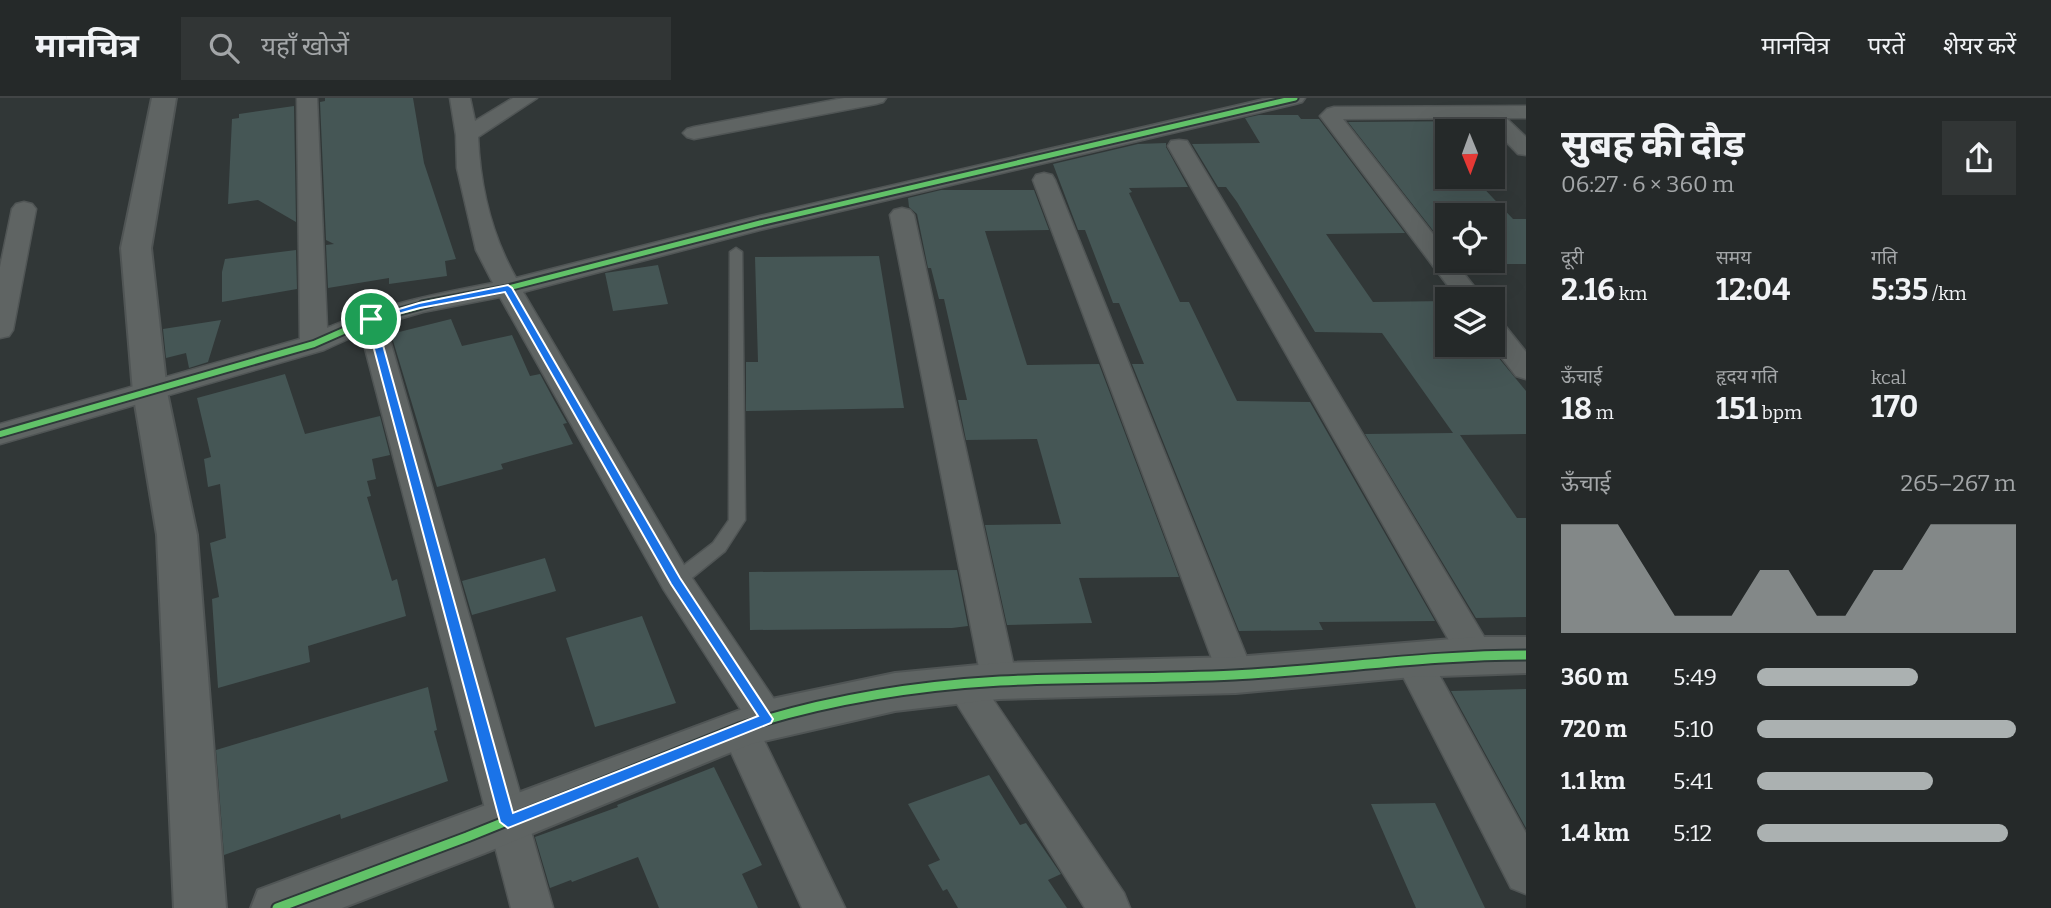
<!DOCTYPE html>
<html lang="hi">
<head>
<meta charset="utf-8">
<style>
	:root { --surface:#252929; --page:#313535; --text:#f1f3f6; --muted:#a3a6a8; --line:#424546; --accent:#abb1b1 }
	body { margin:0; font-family:Bitter,"Noto Sans Devanagari",serif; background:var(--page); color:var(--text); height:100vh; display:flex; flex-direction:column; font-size:26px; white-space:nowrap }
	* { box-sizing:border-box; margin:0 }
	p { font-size:23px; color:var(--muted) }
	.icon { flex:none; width:38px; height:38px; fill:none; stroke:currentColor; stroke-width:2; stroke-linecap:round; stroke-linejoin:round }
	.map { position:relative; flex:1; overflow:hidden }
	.details { display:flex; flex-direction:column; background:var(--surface); width:525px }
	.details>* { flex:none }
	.needle { width:46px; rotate:179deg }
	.tools { position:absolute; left:1435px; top:21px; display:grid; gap:14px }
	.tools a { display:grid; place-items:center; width:70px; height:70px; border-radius:0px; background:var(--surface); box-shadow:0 7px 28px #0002,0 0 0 2px var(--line); font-size:35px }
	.pin { position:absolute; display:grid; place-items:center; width:60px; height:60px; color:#fff; margin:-30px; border:4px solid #fff; border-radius:50%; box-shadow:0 2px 7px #0007 }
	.round { display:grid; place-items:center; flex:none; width:74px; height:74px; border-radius:0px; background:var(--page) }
	.overview { display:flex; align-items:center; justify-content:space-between; height:119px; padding:0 35px }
	h1 { font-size:38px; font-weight:700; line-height:52px }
	.metrics { display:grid; grid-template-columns:repeat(3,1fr); gap:10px; height:119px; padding:7px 35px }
	.metrics div { display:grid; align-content:center }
	.metrics b { font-size:30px; font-weight:700 }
	.metrics small { font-size:19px; font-weight:400 }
	.metrics p { font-size:19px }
	.chart { height:196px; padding:14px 35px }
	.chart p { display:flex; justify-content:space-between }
	.chart svg { width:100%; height:126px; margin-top:7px; fill:var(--accent); opacity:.7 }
	ul { padding:0 35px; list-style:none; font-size:23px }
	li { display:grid; grid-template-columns:112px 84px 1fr; align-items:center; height:52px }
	li i { height:18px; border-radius:9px; background:var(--accent) }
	header { display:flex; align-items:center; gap:42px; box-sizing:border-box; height:98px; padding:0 35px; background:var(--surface); border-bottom:2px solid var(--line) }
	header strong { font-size:33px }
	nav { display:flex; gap:38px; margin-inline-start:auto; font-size:24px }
	.search { width:490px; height:63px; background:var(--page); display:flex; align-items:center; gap:18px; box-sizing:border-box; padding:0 24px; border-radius:0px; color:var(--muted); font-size:26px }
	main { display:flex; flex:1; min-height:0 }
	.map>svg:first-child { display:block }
	.building { fill:#455655 }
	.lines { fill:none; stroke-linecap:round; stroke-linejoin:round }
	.lane-casing { stroke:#505555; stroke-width:3 }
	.street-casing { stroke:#505555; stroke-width:3 }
	.secondary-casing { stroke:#505555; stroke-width:4 }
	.lane { fill:#5f6463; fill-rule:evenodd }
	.street { fill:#5f6463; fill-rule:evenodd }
	.secondary { fill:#5f6463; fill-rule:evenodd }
	.cycleway-far2-casing { stroke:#2e3a39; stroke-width:9 }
	.cycleway-far1-casing { stroke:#2e3a39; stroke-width:10 }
	.cycleway-casing { stroke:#2e3a39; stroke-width:13 }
	.cycleway-far2 { stroke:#61c268; stroke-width:5 }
	.cycleway-far1 { stroke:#61c268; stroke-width:6 }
	.cycleway { stroke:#61c268; stroke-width:9 }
	.route { fill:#1a73e8; stroke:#fff; stroke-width:2; fill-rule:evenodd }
</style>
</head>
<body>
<header>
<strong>मानचित्र</strong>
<div class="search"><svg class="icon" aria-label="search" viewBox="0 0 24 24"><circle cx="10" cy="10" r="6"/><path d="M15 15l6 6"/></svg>यहाँ खोजें</div>
<nav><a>मानचित्र</a><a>परतें</a><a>शेयर करें</a></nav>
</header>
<main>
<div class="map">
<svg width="1526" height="810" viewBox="0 0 1526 810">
	<rect width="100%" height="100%" fill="#313737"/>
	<!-- building -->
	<path class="building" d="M325 0H413L424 65 456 161 445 163 447 178 389 186V180L328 190 326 147 334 146 326 142 320 4 325 3Z
		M294 8 296 124 258 102 228 106 232 21 239 20V16Z
		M1259 17H1298L1301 21H1319L1405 135 1326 136 1373 204 1447 203V247H1488L1526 293V336L1460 337 1517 420H1526V519L1476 520 1365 336 1453 335 1382 235 1315 234 1237 104 1226 89H1218L1192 46 1260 45 1245 20Z
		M1476 23 1486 33H1447V47H1443L1447 52V79H1473L1513 121H1526V166H1468L1465 163H1493V117H1447V140L1443 135H1435L1348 24Z
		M1166 45V49L1188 89 1129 90 1132 94 1129 95 1180 204H1189L1237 303 1310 304 1435 523 1319 524 1323 532 1239 533 1132 266H1144L1119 205H1113L1085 132H1078L1053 66 1138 46Z
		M941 92H1034L1049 132 985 133 1027 267 1099 266 1179 479 1079 480 1092 525 1007 527 985 427 1061 426 1037 341 966 342 958 302H967L944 201H939L931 170H928L917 116 909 109 908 100Z
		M296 152 297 191 222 204V174L225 161Z
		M879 158 904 310 746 313V264H758L755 159Z
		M658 167 668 206 613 213 605 175Z
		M451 221 462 248 512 237 530 278 540 276 554 302 567 325 563 326 573 346 501 366 503 371 437 389 391 236Z
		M221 222 208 264 189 270 186 255 166 260 163 231Z
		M285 276 305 336 380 318 390 357 372 361 376 381 367 383 371 398 367 399 392 483 397 481 406 518 308 548 310 564 218 590 212 501 219 499 210 445 226 440 220 386 208 389 204 361 211 359 197 300Z
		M545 460 556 493 472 517 462 483Z
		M957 472 968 528 952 530 750 532 749 474Z
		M642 518 676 605 595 629 566 540Z
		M428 589 437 632 434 633 448 683 341 721 340 716 224 757 216 652Z
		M1526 591V730L1451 593Z
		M714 669 762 767 742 776 758 810H659L638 759 572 784 571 782 550 790 535 739 618 709 617 707Z
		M989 677 1020 727 1026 725 1061 776 1048 782 1067 810H958L947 791 943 793 928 767 940 762 908 706Z
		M1435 705 1485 810H1416L1371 706Z"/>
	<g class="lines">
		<!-- lane casing -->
		<g class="lane-casing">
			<path id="lane" d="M736 150 742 154 745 422 725 453 682 488H670L668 483 670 478 713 445 729 422 730 154Z"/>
		</g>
		<!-- street casing -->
		<g class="street-casing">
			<path id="street" d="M297 0H317L327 230C381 207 435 196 493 185L476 152 457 70 456 37 450 0H470L475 23 513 0H537L478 39C480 88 492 138 516 180L760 118 1269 0H1305L1302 4 1295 6 764 131 523 194 688 474 780 610 786 621 780 632 767 637 760 634 845 810H802L720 630 726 619 739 614 743 615 664 492 500 199 423 214 385 225 553 810H511L361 235 324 252 0 346V326L300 241Z
				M844 0H886L883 4 876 6 694 41 687 39 683 35 687 31 694 29Z
				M1526 8V20H1506L1526 39V57L1518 56 1483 20 1343 21 1447 154V163H1454L1484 201H1458L1320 18 1327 11 1334 9Z
				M1179 42 1187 43 1190 48 1489 547 1494 557 1489 567 1476 571 1463 567 1168 48 1171 43Z
				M1044 75 1052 77 1055 82 1254 577 1249 587 1236 592 1223 587 1218 577 1033 82 1036 77Z
				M24 104 32 106 36 111 13 232 9 238 0 240V169L12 111 16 106Z
				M902 110 910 112 914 117 1017 583 1012 594 999 598 988 594 1124 795 1130 810H1085L945 587 950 576C964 572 973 572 982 585L890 117 894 112Z
				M1493 222 1502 224 1526 254V281L1516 278 1492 247Z
				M1412 547 1425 551 1526 735V796L1511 790 1394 561 1399 551Z"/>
		</g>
		<!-- secondary casing -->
		<g class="secondary-casing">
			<path id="secondary" d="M152 0H176L151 150 167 294 197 437 226 810H174L157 437 133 294 121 150Z
				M1476 539H1526V575L1412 579 1236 595 999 601 895 613 751 646 485 755 342 810H251L258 792 767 602 895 575 999 565 1236 559Z"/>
		</g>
		<!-- lane -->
		<use href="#lane" class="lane"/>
		<!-- street -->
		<use href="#street" class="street"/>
		<!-- secondary -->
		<use href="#secondary" class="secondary"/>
		<!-- cycleway-far2 casing -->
		<g class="cycleway-far2-casing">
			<path id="cycleway-far2" d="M422 206 508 190 760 125 1295 0"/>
		</g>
		<!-- cycleway-far1 casing -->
		<g class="cycleway-far1-casing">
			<path id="cycleway-far1" d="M0 336 314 246 371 221 431 205"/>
		</g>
		<!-- cycleway casing -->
		<g class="cycleway-casing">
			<path id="cycleway" d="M277 810 467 739 739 630C822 603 913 588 1000 583 1078 579 1156 581 1234 577 1332 572 1428 557 1526 557"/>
		</g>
		<!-- cycleway-far2 -->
		<use href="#cycleway-far2" class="cycleway-far2"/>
		<!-- cycleway-far1 -->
		<use href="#cycleway-far1" class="cycleway-far1"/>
		<!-- cycleway -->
		<use href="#cycleway" class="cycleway"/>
	</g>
	<!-- route -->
	<path class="route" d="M508 187 512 190 680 480 773 621 771 625 508 730 500 724 366 221 419 205ZM505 194 671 486 758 618 513 715 376 222 420 210Z"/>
</svg>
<div class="tools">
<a><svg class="needle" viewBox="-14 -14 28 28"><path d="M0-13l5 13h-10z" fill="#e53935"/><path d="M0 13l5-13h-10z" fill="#a3a6a8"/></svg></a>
<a><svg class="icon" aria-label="locate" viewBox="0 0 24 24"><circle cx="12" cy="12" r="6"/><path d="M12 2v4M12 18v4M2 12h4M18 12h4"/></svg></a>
<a><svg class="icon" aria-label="layers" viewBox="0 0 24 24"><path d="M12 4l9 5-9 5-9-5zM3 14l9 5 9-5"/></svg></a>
</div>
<div class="pin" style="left:371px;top:221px;background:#1e9e55"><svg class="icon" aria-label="arrive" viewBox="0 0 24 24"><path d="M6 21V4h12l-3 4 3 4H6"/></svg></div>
</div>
<section class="details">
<div class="overview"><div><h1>सुबह की दौड़</h1><p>06:27 · 6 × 360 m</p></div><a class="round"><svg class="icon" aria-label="share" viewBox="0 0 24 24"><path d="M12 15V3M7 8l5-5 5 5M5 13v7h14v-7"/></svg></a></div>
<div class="metrics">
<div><p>दूरी</p><b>2.16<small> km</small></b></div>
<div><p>समय</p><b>12:04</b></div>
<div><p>गति</p><b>5:35<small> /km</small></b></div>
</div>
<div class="metrics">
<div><p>ऊँचाई</p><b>18<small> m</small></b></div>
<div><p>हृदय गति</p><b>151<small> bpm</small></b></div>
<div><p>kcal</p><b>170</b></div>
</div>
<div class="chart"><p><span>ऊँचाई</span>265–267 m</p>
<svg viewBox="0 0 160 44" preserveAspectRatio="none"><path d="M0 44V6L10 6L20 6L30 22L40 38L50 38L60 38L70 22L80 22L90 38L100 38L110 22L120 22L130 6L140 6L150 6L160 6V44z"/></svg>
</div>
<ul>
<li><b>360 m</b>5:49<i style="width:62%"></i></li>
<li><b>720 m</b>5:10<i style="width:100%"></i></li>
<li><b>1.1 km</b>5:41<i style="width:68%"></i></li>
<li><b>1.4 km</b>5:12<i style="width:97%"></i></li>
</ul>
</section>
</main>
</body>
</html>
